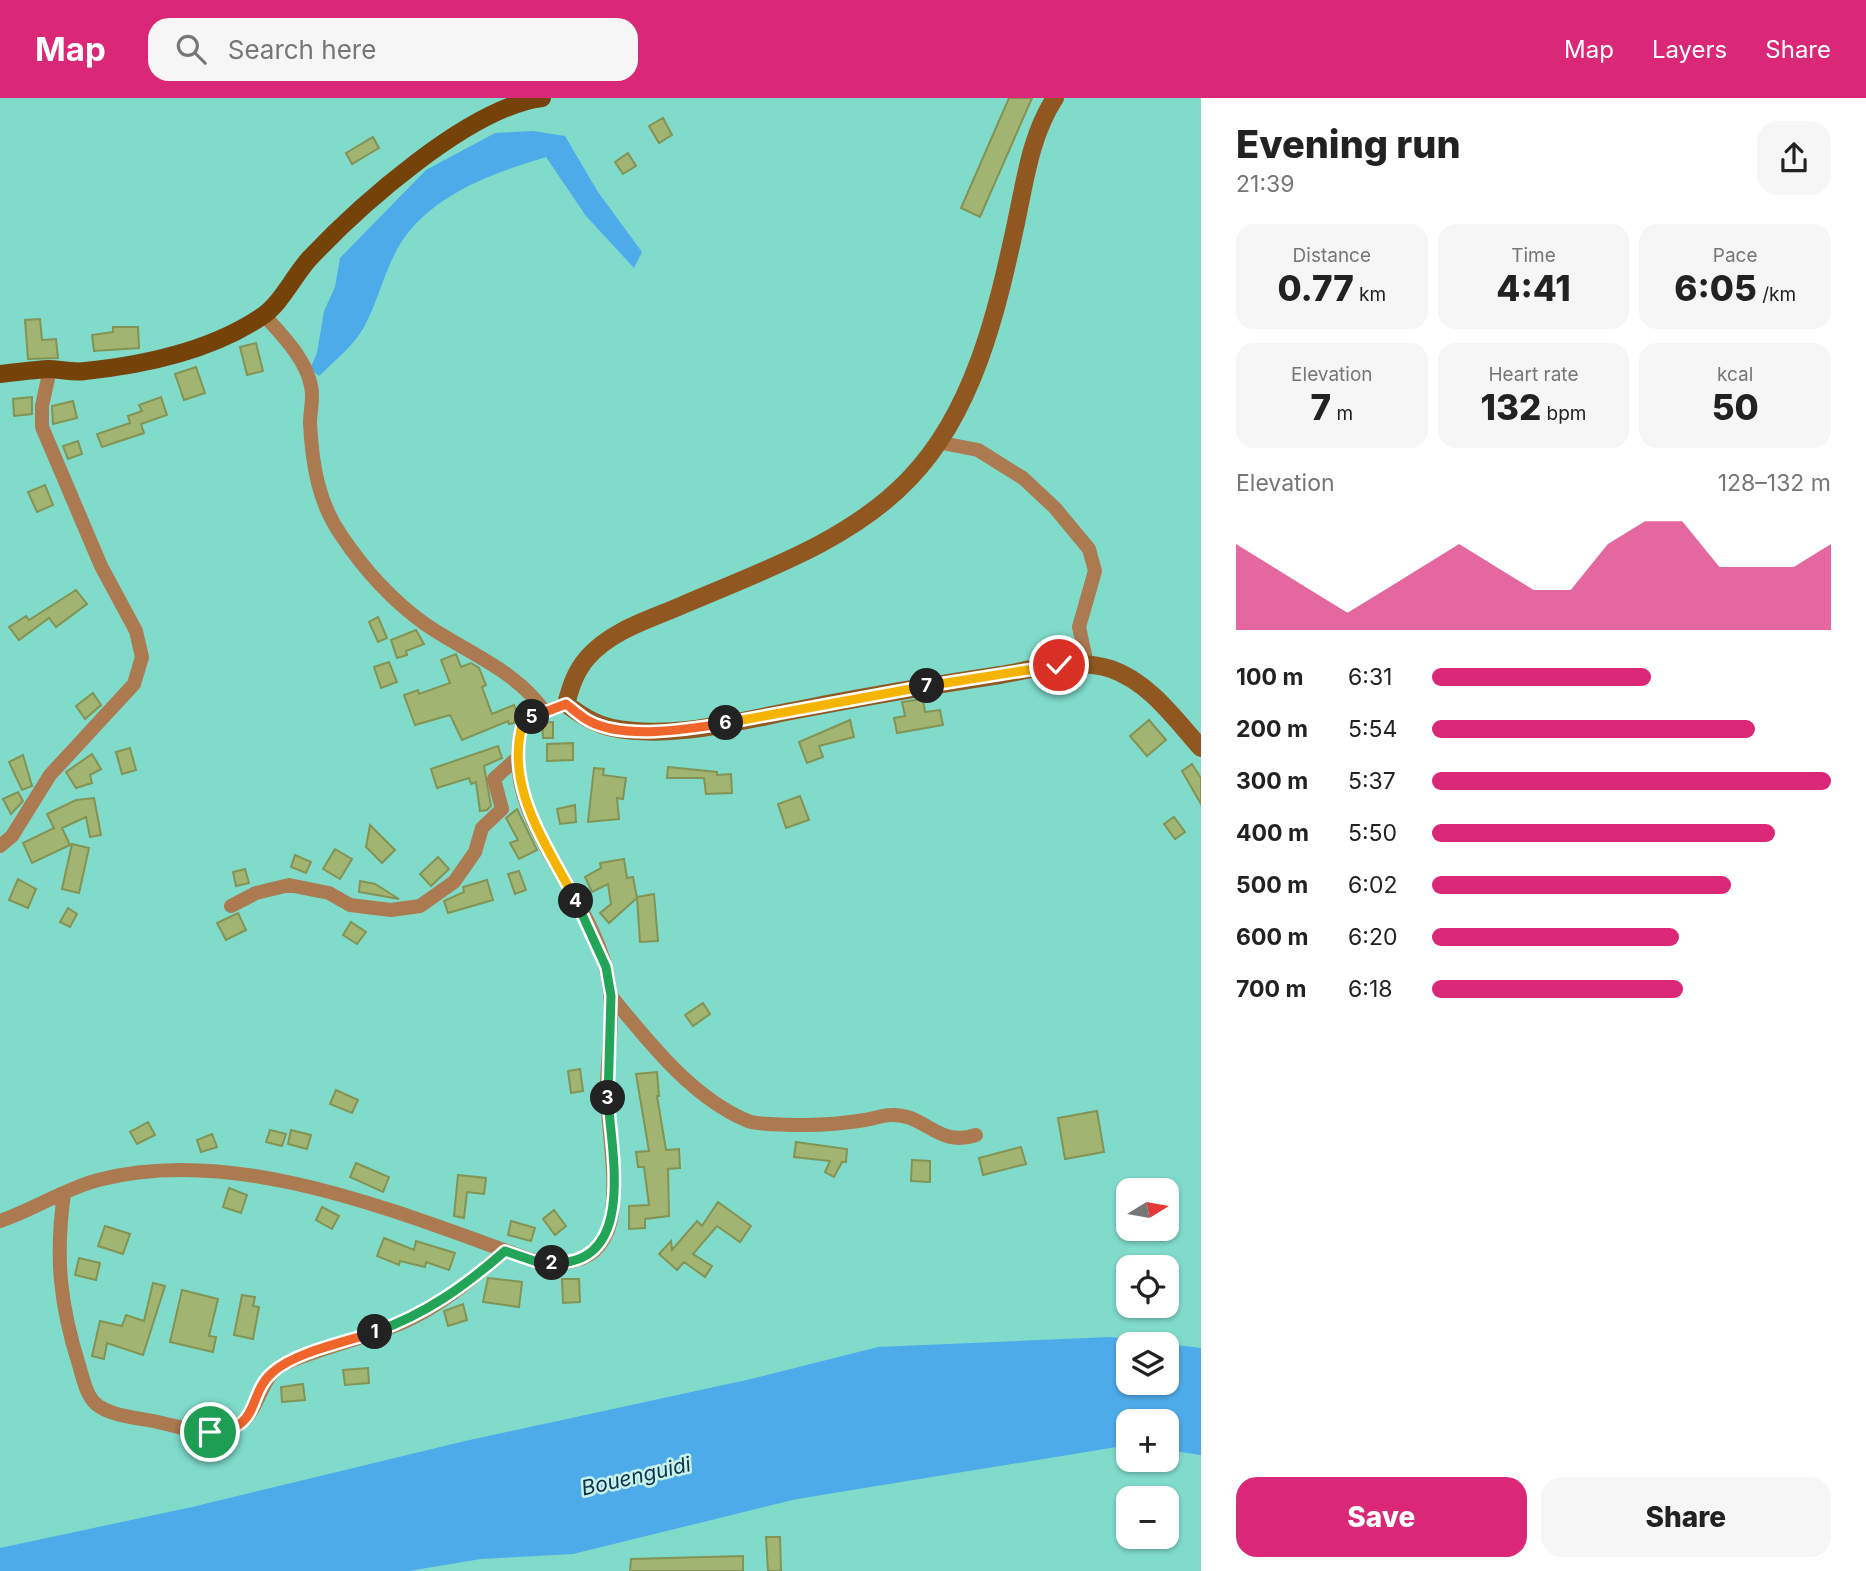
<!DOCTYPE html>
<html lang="en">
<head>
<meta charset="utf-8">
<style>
	:root { --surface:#fff; --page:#f6f6f6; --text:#222; --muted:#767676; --accent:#db2777 }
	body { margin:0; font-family:Inter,sans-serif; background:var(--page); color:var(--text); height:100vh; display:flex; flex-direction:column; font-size:26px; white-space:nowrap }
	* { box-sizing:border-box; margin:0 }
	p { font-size:23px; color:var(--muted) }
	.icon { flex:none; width:38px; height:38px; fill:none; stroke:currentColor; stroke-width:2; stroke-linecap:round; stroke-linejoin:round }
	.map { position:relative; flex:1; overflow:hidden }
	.drawer { display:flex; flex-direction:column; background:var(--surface); width:665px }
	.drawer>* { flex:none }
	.needle { width:46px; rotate:79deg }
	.controls { position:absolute; left:1116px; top:1080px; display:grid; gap:14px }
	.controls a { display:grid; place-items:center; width:63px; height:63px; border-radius:14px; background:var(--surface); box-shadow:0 2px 5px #0004; font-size:35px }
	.pin { position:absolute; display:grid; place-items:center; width:60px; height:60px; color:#fff; margin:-30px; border:4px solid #fff; border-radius:50%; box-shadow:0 2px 7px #0007 }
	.km { position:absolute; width:35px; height:35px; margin:-18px; border-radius:50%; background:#222; color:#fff; font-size:19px; line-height:35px; text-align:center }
	.round { display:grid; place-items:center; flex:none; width:74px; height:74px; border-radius:21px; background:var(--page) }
	.overview { display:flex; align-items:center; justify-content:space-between; height:119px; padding:0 35px }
	h1 { font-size:38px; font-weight:800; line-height:52px }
	.figures { display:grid; grid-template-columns:repeat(3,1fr); gap:10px; height:119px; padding:7px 35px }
	.figures div { display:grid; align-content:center; border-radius:18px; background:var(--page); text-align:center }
	.figures b { font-size:35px; font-weight:800 }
	.figures small { font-size:19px; font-weight:400 }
	.figures p { font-size:19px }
	.chart { height:196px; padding:14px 35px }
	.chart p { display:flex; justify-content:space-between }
	.chart svg { width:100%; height:126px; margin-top:7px; fill:var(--accent); opacity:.7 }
	.cta { display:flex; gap:14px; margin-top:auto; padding:14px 35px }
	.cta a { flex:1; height:80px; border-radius:21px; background:var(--accent); color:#fff; font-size:28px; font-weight:800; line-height:80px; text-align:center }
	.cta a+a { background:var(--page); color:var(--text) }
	ul { padding:0 35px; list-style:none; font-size:23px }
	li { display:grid; grid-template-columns:112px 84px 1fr; align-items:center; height:52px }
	li i { height:18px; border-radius:9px; background:var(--accent) }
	header { display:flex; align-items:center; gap:42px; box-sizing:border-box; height:98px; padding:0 35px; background:var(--accent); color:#fff }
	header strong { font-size:33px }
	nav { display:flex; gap:38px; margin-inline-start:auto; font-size:24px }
	.search { width:490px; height:63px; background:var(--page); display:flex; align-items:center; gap:18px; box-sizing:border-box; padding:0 24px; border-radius:21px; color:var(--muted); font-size:26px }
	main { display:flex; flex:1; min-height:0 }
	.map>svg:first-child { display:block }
	.water { fill:#4eabe9; fill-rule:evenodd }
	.building { fill:#a2b472; stroke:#829353; stroke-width:2 }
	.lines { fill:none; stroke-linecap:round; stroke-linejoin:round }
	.street { stroke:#ab7a50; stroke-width:14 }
	.secondary { stroke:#905820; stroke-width:18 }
	.primary { stroke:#75420a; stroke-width:18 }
	.split-1-casing { stroke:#fff; stroke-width:14 }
	.split-2-casing { stroke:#fff; stroke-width:14 }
	.split-3-casing { stroke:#fff; stroke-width:14 }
	.split-4-casing { stroke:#fff; stroke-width:14 }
	.split-5-casing { stroke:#fff; stroke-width:14 }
	.split-6-casing { stroke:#fff; stroke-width:14 }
	.split-7-casing { stroke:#fff; stroke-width:14 }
	.split-8-casing { stroke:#fff; stroke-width:14 }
	.split-1 { stroke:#f0652b; stroke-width:9 }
	.split-2 { stroke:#22a559; stroke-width:9 }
	.split-3 { stroke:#22a559; stroke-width:9 }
	.split-4 { stroke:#22a559; stroke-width:9 }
	.split-5 { stroke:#f5b400; stroke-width:9 }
	.split-6 { stroke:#f0652b; stroke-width:9 }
	.split-7 { stroke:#f5b400; stroke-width:9 }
	.split-8 { stroke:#f5b400; stroke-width:9 }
	.labels { text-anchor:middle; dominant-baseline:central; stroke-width:5; stroke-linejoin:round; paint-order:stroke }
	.water-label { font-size:21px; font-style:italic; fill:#0a324c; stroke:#c8f2ea }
</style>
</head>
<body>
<header>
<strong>Map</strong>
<div class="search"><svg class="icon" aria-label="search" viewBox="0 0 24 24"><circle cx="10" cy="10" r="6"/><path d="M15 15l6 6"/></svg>Search here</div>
<nav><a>Map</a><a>Layers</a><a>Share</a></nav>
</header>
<main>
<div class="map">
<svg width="1201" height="1473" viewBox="0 0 1201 1473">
	<rect width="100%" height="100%" fill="#80dbcb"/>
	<!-- water -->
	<path class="water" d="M533 33 565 38 598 94 642 154 634 170 586 118 546 59C497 74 446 91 411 131 386 160 381 199 363 231 353 248 333 264 319 278L310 271 317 255 324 213 335 189 340 160 426 72 495 35Z
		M1110 1239 1201 1250V1357L1167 1352V1323H1129V1347L797 1401 573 1456 481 1461 409 1473H0V1450L192 1409 465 1343 751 1281 878 1249ZM1129 1246H1167V1284H1129Z"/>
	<!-- building -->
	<path class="building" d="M1009 0H1032L980 119 961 110Z
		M663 20 672 37 659 45 649 28Z
		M373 39 379 50 352 66 346 55Z
		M628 55 636 68 623 76 615 64Z
		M40 221 42 242 56 241 58 260 28 261 25 222Z
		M113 229H138L139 250 94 253 92 237 113 234Z
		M256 245 263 273 247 277 240 249Z
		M196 269 205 295 184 302 175 276Z
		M32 299V316L14 318 13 301Z
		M161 299 167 317 141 326 144 335 102 349 97 336 130 325 128 318 142 313 139 307Z
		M73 303 77 320 53 326 52 308Z
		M78 343 82 356 68 361 63 348Z
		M45 387 53 407 37 414 28 394Z
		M76 492 87 506 56 529 49 520 19 542 9 529 26 518 29 522Z
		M378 519 387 540 378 544 369 524Z
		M416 532 424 546 406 553 407 557 397 560 391 542Z
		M456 556 461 569 471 565 479 570 486 587 482 589 492 616 514 607 517 614 514 625 509 626 508 623 462 642 450 617 415 627 404 597 418 592 419 596 450 585 441 562Z
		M389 564 397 584 381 590 374 569Z
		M93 595 101 607 85 621 76 608Z
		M923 601 925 614 940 612 943 627 897 635 894 620 905 618 902 604Z
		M850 622 854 639 819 648 823 659 807 665 799 644Z
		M1149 622 1166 642 1147 658 1130 638Z
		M553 624V640H543L542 625Z
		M573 645V662L547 663V646Z
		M498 648 502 660 484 668 491 708 487 712 480 713 476 684 471 686 469 680 437 690 431 671Z
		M130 650 136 672 122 676 116 654Z
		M92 656 101 671 90 677 92 685 76 690 66 674Z
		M23 657 32 688 22 692 9 664Z
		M1192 666 1201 680V706L1182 673Z
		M668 669 717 674V677L731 676 732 695 706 696 704 680H667Z
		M594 670 604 671 603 677 626 680 623 701 617 700 619 721 588 724Z
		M18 694 23 703 11 716 3 701Z
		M800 698 809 722 786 730 778 706Z
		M94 700 101 737 90 739 86 719 62 730 70 747 32 765 23 745 54 730 47 716 76 702Z
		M575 707 576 724 560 726 557 711Z
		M517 711 537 752 519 761 510 745 518 742 506 720Z
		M1174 719 1185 734 1175 741 1164 726Z
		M370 727 395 752 382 765 366 749Z
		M72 746 89 750 79 795 62 791Z
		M335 751 352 761 340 781 323 771Z
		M295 757 311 764 306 775 291 769Z
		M438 759 449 771 431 788 420 776Z
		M624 761 627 780 633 779 637 800 609 825 600 815 611 806 608 786 592 794 585 779 601 770 600 765Z
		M245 771 249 785 236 788 233 774Z
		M519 773 526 792 515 796 508 776Z
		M18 781 36 791 28 810 9 802Z
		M487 782 493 802 448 815 444 803 464 794 463 789Z
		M360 783 375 786 399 801 359 794Z
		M654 796 658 843 640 844 637 799Z
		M68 810 77 816 70 829 60 824Z
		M238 815 246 832 226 842 217 825Z
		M351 824 366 834 357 846 343 837Z
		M703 905 710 916 693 928 685 917Z
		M580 971 583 993 571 995 568 973Z
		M657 974 659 998H657L666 1052 679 1051 680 1070 668 1071 669 1118 645 1121V1130L629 1131V1108L649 1107 644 1069H638L636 1054 649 1053 636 976Z
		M336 992 358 1002 352 1015 330 1006Z
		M1097 1013 1104 1054 1065 1061 1058 1020Z
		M148 1024 155 1037 137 1046 130 1034Z
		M270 1032 286 1036 282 1048 266 1044Z
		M291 1032 311 1037 307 1051 288 1046Z
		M212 1036 217 1049 201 1054 197 1042Z
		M796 1044 847 1051 846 1064H842L834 1079 825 1074 830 1063 794 1059Z
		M1021 1049 1026 1066 983 1077 979 1060Z
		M912 1062 930 1063V1084L911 1083Z
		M356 1065 389 1079 383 1094 350 1079Z
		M458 1077 486 1080 484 1096 467 1094 464 1120 454 1118Z
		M229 1090 247 1097 241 1115 223 1109Z
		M718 1104 751 1128 740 1144 717 1128 693 1156 712 1168 705 1179 684 1164 677 1172 659 1156 671 1143 672 1152 697 1123 702 1128Z
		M322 1109 339 1118 332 1131 316 1122Z
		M554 1112 566 1128 555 1137 543 1121Z
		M511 1123 535 1130 531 1143 508 1137Z
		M105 1128 130 1136 123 1156 98 1148Z
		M384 1140 414 1152 416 1143 455 1155 449 1172 426 1164 425 1169 400 1163 399 1167 377 1158Z
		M79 1160 100 1165 96 1182 75 1177Z
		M488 1180 522 1184 519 1209 483 1204Z
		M562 1181H579L580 1204 563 1205Z
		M153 1185 165 1188 143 1257 107 1245 104 1261 92 1258 100 1223 122 1228 126 1217 144 1223Z
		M182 1192 218 1201 209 1238 216 1239 213 1254 170 1244Z
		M242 1197 255 1199 253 1208 259 1209 253 1241 234 1237Z
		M463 1206 467 1222 448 1228 444 1213Z
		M368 1270 369 1285 345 1287 343 1272Z
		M303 1286 305 1302 282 1304 281 1289Z
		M766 1439H780L781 1473H768Z
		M743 1458V1473H630L631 1461Z"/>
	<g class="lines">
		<!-- street -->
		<path class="street" d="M264 217C282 237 306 261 311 288 314 300 310 313 310 325 312 365 318 404 341 437 363 470 393 503 425 526 467 555 515 571 545 614
			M937 344 978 352 1023 380 1055 410 1089 451 1095 473 1079 529 1087 566
			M0 748 12 738 50 677 134 586 142 559 136 533 101 468 42 329V308L50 271
			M231 808 256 795 289 787 329 795 350 807 391 812 420 808 454 784 475 754 482 730 502 711 494 681 517 660
			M611 898C648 943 692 1000 748 1023 758 1027 794 1027 806 1027 825 1027 846 1025 865 1022 873 1021 882 1017 891 1017 925 1015 937 1050 976 1037
			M64 1096C55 1159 60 1207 79 1267 83 1280 86 1297 96 1306 111 1319 144 1320 162 1325 184 1330 213 1340 235 1329 262 1314 257 1279 286 1265 325 1248 367 1240 406 1223 444 1206 474 1179 505 1153
			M0 1123C33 1112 64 1091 98 1082 240 1045 406 1118 540 1165 562 1165 584 1166 599 1148 607 1138 611 1127 612 1114 617 1072 607 1029 607 987 608 948 616 910 606 871 586 787 493 713 524 621L566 606"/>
		<!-- secondary -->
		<path class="secondary" d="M1055 0C1031 36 1025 83 1016 125 997 213 974 314 909 381 850 443 762 473 685 506 652 521 613 531 588 559 575 574 571 588 566 606 581 617 594 626 613 630 674 642 742 622 802 611 868 598 934 587 1000 577 1035 571 1076 559 1111 571 1149 584 1175 621 1201 650"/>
		<!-- primary -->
		<path class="primary" d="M0 276C16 274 32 272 48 271 60 271 73 275 85 273 144 267 212 252 261 219 281 206 293 179 309 161 358 109 469 9 542 0"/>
	</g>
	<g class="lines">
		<!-- split-1 casing -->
		<g class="split-1-casing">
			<path id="split-1" d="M210 1334C263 1332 246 1296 273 1274 295 1254 346 1244 375 1234"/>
		</g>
		<!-- split-2 casing -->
		<g class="split-2-casing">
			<path id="split-2" d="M375 1234C426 1216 465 1188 505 1153L540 1165H552"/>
		</g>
		<!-- split-3 casing -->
		<g class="split-3-casing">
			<path id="split-3" d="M552 1165C638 1167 611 1055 608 1000"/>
		</g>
		<!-- split-4 casing -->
		<g class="split-4-casing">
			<path id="split-4" d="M576 803 606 869 611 898 608 1000"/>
		</g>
		<!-- split-5 casing -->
		<g class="split-5-casing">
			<path id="split-5" d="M532 619 524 621C502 687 547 747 576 803"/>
		</g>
		<!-- split-6 casing -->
		<g class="split-6-casing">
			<path id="split-6" d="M532 619 566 606C574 612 581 619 589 623 624 642 689 631 726 625"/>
		</g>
		<!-- split-7 casing -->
		<g class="split-7-casing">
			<path id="split-7" d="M726 625 927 588"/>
		</g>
		<!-- split-8 casing -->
		<g class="split-8-casing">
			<path id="split-8" d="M927 588 1059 567"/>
		</g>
		<!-- split-1 -->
		<use href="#split-1" class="split-1"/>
		<!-- split-2 -->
		<use href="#split-2" class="split-2"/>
		<!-- split-3 -->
		<use href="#split-3" class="split-3"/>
		<!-- split-4 -->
		<use href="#split-4" class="split-4"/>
		<!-- split-5 -->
		<use href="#split-5" class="split-5"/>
		<!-- split-6 -->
		<use href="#split-6" class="split-6"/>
		<!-- split-7 -->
		<use href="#split-7" class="split-7"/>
		<!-- split-8 -->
		<use href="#split-8" class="split-8"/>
	</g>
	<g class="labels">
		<!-- water labels -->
		<g class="water-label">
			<text transform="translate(636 1378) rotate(-13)">Bouenguidi</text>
		</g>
	</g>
</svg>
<div class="controls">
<a><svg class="needle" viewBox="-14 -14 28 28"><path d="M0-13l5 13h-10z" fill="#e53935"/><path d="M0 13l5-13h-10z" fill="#767676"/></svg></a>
<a><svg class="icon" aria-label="locate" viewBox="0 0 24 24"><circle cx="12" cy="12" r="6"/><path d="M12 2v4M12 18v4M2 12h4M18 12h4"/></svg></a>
<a><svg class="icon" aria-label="layers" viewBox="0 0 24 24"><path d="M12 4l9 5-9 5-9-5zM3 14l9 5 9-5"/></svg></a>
<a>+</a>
<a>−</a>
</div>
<div class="pin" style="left:210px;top:1334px;background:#1e9e55"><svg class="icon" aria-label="arrive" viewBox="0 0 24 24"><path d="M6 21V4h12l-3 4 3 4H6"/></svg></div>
<div class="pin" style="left:1059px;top:567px;background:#d93025"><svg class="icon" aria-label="check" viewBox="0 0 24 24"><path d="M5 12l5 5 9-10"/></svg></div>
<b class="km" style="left:375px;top:1234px">1</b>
<b class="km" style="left:552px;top:1165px">2</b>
<b class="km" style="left:608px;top:1000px">3</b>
<b class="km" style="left:576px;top:803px">4</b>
<b class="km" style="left:532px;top:619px">5</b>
<b class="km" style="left:726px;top:625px">6</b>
<b class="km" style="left:927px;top:588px">7</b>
</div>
<section class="drawer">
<div class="overview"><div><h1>Evening run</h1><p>21:39</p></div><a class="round"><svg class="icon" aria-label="share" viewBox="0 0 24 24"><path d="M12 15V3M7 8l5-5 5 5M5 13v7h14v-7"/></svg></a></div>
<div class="figures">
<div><p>Distance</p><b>0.77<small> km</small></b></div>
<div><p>Time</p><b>4:41</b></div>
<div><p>Pace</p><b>6:05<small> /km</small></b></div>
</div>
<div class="figures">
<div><p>Elevation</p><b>7<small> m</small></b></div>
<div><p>Heart rate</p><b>132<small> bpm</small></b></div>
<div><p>kcal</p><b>50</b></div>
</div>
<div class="chart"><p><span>Elevation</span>128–132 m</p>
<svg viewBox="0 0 160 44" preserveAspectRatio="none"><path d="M0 44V14L10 22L20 30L30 38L40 30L50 22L60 14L70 22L80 30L90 30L100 14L110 6L120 6L130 22L140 22L150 22L160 14V44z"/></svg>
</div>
<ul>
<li><b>100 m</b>6:31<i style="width:55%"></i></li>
<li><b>200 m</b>5:54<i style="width:81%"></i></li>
<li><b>300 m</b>5:37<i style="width:100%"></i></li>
<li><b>400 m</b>5:50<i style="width:86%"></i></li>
<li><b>500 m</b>6:02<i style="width:75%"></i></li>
<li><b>600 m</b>6:20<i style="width:62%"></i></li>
<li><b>700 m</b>6:18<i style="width:63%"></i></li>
</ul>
<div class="cta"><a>Save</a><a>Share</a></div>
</section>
</main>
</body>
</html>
